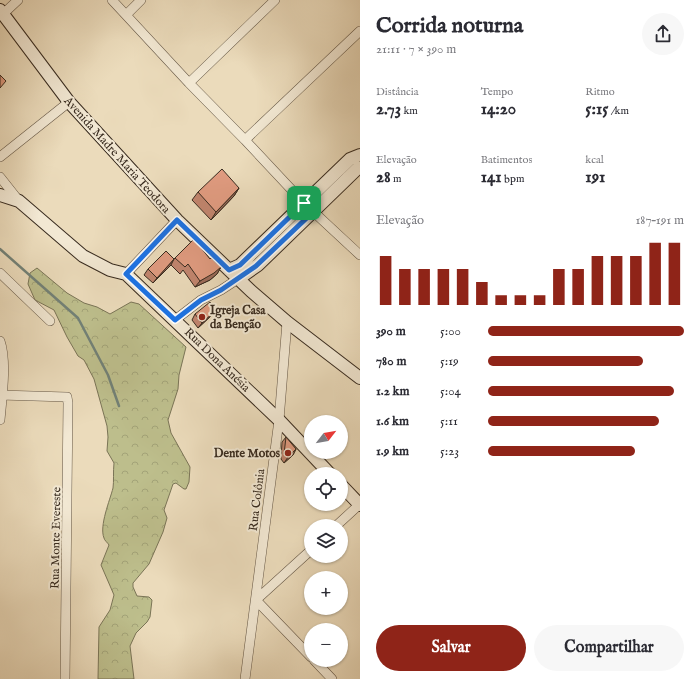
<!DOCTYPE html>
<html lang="pt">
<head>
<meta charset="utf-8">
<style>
	:root { --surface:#fff; --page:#f7f7f7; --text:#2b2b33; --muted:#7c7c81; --accent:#8f2418 }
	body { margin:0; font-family:"IM FELL English",serif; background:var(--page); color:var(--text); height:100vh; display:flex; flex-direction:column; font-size:15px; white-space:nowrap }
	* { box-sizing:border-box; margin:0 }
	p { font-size:13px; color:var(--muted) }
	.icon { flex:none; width:22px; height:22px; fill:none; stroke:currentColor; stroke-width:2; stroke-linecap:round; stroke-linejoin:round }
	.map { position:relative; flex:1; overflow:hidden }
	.panel { display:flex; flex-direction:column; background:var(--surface); width:340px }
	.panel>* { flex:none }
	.needle { width:26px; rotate:59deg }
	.tools { position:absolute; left:304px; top:415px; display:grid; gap:8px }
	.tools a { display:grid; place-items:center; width:44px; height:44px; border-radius:50%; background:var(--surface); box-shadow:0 1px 3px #0004; font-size:20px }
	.pin { position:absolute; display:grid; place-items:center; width:34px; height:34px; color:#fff; margin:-17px; border-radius:8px; box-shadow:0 2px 6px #0006 }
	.round { display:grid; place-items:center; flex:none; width:42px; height:42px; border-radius:21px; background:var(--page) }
	.head { display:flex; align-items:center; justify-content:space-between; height:68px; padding:0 16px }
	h1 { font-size:22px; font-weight:800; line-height:30px }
	.metrics { display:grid; grid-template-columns:repeat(3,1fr); gap:6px; height:68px; padding:4px 16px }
	.metrics div { display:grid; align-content:center }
	.metrics b { font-size:17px; font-weight:800 }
	.metrics small { font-size:11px; font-weight:400 }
	.metrics p { font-size:11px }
	.chart { height:112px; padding:8px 16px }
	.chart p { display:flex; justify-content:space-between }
	.chart svg { width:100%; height:72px; margin-top:4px; stroke:var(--accent); stroke-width:6 }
	.cta { display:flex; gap:8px; margin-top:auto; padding:8px 16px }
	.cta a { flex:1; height:46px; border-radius:24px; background:var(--accent); color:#fff; font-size:16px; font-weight:800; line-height:46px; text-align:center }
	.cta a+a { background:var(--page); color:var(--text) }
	ul { padding:0 16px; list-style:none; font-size:13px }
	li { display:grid; grid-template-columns:64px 48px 1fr; align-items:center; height:30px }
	li i { height:10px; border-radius:5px; background:var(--accent) }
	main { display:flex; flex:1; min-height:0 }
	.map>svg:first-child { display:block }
	.forest { fill:url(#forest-crowns); stroke:#7a7456 }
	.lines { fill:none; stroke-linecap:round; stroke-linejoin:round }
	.stream { stroke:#728177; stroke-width:2.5 }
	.street-casing { stroke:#655746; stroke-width:10 }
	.secondary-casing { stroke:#382b1f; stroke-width:14 }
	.street { stroke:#f2e8d3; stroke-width:9 }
	.secondary { stroke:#f2e8d3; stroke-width:12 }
	.wall { fill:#c1856e; stroke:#382b1f }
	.shaded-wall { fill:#9d6c5a; stroke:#382b1f }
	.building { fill:#e09b80; stroke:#382b1f }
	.route-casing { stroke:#fff; stroke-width:8 }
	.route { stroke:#1a73e8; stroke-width:5 }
	.poi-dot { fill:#8f2418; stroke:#f2e8d3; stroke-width:1.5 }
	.labels { text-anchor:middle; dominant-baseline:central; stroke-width:4; stroke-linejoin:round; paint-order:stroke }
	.street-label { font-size:12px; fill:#382b1f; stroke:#f2e8d3 }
	.poi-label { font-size:12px; font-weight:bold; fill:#382b1f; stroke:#f2e8d3; text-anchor:start }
</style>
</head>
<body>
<main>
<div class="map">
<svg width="360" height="679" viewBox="0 0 360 679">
	<defs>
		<pattern id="forest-crowns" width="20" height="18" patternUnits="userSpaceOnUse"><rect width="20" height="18" fill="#bdbe8c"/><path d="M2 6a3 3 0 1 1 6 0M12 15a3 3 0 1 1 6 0" fill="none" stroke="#a3a378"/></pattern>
	</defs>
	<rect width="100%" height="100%" fill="#ebdbbb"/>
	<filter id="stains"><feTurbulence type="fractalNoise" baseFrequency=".005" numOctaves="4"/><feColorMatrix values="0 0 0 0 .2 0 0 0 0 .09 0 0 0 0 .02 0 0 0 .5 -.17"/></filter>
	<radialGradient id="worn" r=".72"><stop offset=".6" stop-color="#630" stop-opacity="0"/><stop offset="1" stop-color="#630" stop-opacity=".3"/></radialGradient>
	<!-- forest -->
	<path class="forest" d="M37 268 67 293 84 303 97 307 110 314 131 302 139 304 186 347 179 375 178 389 168 420 171 433 190 467 189 482 186 489H184L176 483 173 484 164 510 167 518 163 532 149 564 133 583V587L137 596 149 597 152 600 150 617 147 622 136 633 130 646 134 679H98L99 627 110 610 114 595 101 565 109 545C108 543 104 540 104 538 99 526 110 500 113 488 114 481 113 472 114 463L107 451 108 437 107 426 94 379 84 360 78 356 67 337 54 310 35 300 28 284 30 273Z"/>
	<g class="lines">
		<!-- stream -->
		<path class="stream" d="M0 249 78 318 108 375 119 406"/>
		<!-- street casing -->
		<g class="street-casing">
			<path id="street" d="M112 0 189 83 245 140 304 203 360 255
				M3 14 18 0
				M126 15 141 0
				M189 83 275 0
				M245 140 360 31
				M0 157 69 102
				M0 177 19 201
				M0 273 50 321
				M126 274 177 220
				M175 320 201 300 221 290 238 279
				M0 341C7 361 2 398 0 420
				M0 395 67 397 68 403 65 679
				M336 526 360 504
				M311 550 256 600 311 657
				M314 660 332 679
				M245 679 279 420 287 322"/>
		</g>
		<!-- secondary casing -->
		<g class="secondary-casing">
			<path id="secondary" d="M0 10 69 102 177 220 251 291 287 322 360 378
				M0 195 19 201 83 256 110 270 126 274 279 420 330 474
				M229 270 240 265 350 159 360 155
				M238 279 258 265 358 168H360
				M341 485 360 505"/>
		</g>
		<!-- street -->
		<use href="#street" class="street"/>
		<!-- secondary -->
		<use href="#secondary" class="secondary"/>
	</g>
	<!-- wall -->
	<path class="wall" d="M239 188 234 196 211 220 192 200 198 192Z
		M194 239 210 259 221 267 217 274 210 280 195 287 183 270 180 274 171 265 153 283 144 275 148 269 174 259Z
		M217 309 213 314 198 328 192 320 195 314Z
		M286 437 296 449 293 455 284 463 281 459 282 442Z"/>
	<!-- shaded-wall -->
	<path class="shaded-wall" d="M239 188 234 196 211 220 216 212Z
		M174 259 171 265 153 283 157 278Z
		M221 267 217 274 210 280 195 287 200 281Z
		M217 309 213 314 198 328 202 323Z
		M296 449 293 455 284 463 288 457Z"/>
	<!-- building -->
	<path class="building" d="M0 75 6 81 0 88Z
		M222 169 239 188 216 212 198 192Z
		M194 239 210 259 211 258 221 267 214 273 200 281 188 264 185 267 175 258Z
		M166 251 174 259 157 278 148 269Z
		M210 302 217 309 202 323 195 314Z
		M286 437 296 449 288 457 284 454Z"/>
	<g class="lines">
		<!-- route casing -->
		<g class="route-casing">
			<path id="route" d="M304 203 313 212 256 266 221 290 201 300 175 320 126 274 177 220 229 270 240 265Z"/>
		</g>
		<!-- route -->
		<use href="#route" class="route"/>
	</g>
	<!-- markers -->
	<g class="poi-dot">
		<circle cx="202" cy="317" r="4"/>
		<circle cx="288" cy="453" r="4"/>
	</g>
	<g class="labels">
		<!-- street labels -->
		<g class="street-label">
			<text transform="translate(117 155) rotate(48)">Avenida Madre Maria Teodora</text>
			<text transform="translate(217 360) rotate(44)">Rua Dona Anésia</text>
			<text transform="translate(257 500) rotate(-83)">Rua Colônia</text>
			<text transform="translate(56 538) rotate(-89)">Rua Monte Evereste</text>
		</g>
		<!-- poi labels -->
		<g class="poi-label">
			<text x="210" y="310">Igreja Casa<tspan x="210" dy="14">da Benção</tspan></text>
			<text x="280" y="453" text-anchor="end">Dente Motos</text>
		</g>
	</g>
	<rect width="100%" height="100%" filter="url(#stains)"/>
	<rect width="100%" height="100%" fill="url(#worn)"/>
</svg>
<div class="tools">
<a><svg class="needle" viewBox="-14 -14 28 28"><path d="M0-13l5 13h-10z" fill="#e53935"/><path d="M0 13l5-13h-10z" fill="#7c7c81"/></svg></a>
<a><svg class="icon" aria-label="locate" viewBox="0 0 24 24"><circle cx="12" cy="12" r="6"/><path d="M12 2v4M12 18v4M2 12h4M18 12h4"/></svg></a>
<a><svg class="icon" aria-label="layers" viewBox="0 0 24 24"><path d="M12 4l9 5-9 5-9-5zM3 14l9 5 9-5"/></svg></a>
<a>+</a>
<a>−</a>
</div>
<div class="pin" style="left:304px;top:203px;background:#1e9e55"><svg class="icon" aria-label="arrive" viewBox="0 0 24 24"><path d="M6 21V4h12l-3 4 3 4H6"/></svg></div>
</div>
<section class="panel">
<div class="head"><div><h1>Corrida noturna</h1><p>21:11 · 7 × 390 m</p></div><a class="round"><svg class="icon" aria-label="share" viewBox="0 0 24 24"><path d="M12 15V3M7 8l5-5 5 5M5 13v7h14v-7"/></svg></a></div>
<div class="metrics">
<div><p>Distância</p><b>2.73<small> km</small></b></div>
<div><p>Tempo</p><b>14:20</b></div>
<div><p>Ritmo</p><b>5:15<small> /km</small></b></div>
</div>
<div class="metrics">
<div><p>Elevação</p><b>28<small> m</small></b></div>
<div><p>Batimentos</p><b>141<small> bpm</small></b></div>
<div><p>kcal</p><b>191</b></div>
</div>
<div class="chart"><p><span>Elevação</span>187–191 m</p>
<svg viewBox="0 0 160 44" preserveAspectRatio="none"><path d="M5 44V14M15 44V22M25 44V22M35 44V22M45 44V22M55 44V30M65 44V38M75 44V38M85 44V38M95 44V22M105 44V22M115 44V14M125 44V14M135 44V14M145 44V6M155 44V6"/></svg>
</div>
<ul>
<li><b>390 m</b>5:00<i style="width:100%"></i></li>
<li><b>780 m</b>5:19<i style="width:79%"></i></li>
<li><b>1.2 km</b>5:04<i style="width:95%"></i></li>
<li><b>1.6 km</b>5:11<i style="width:87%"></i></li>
<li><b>1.9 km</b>5:23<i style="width:75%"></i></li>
</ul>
<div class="cta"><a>Salvar</a><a>Compartilhar</a></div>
</section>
</main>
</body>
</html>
